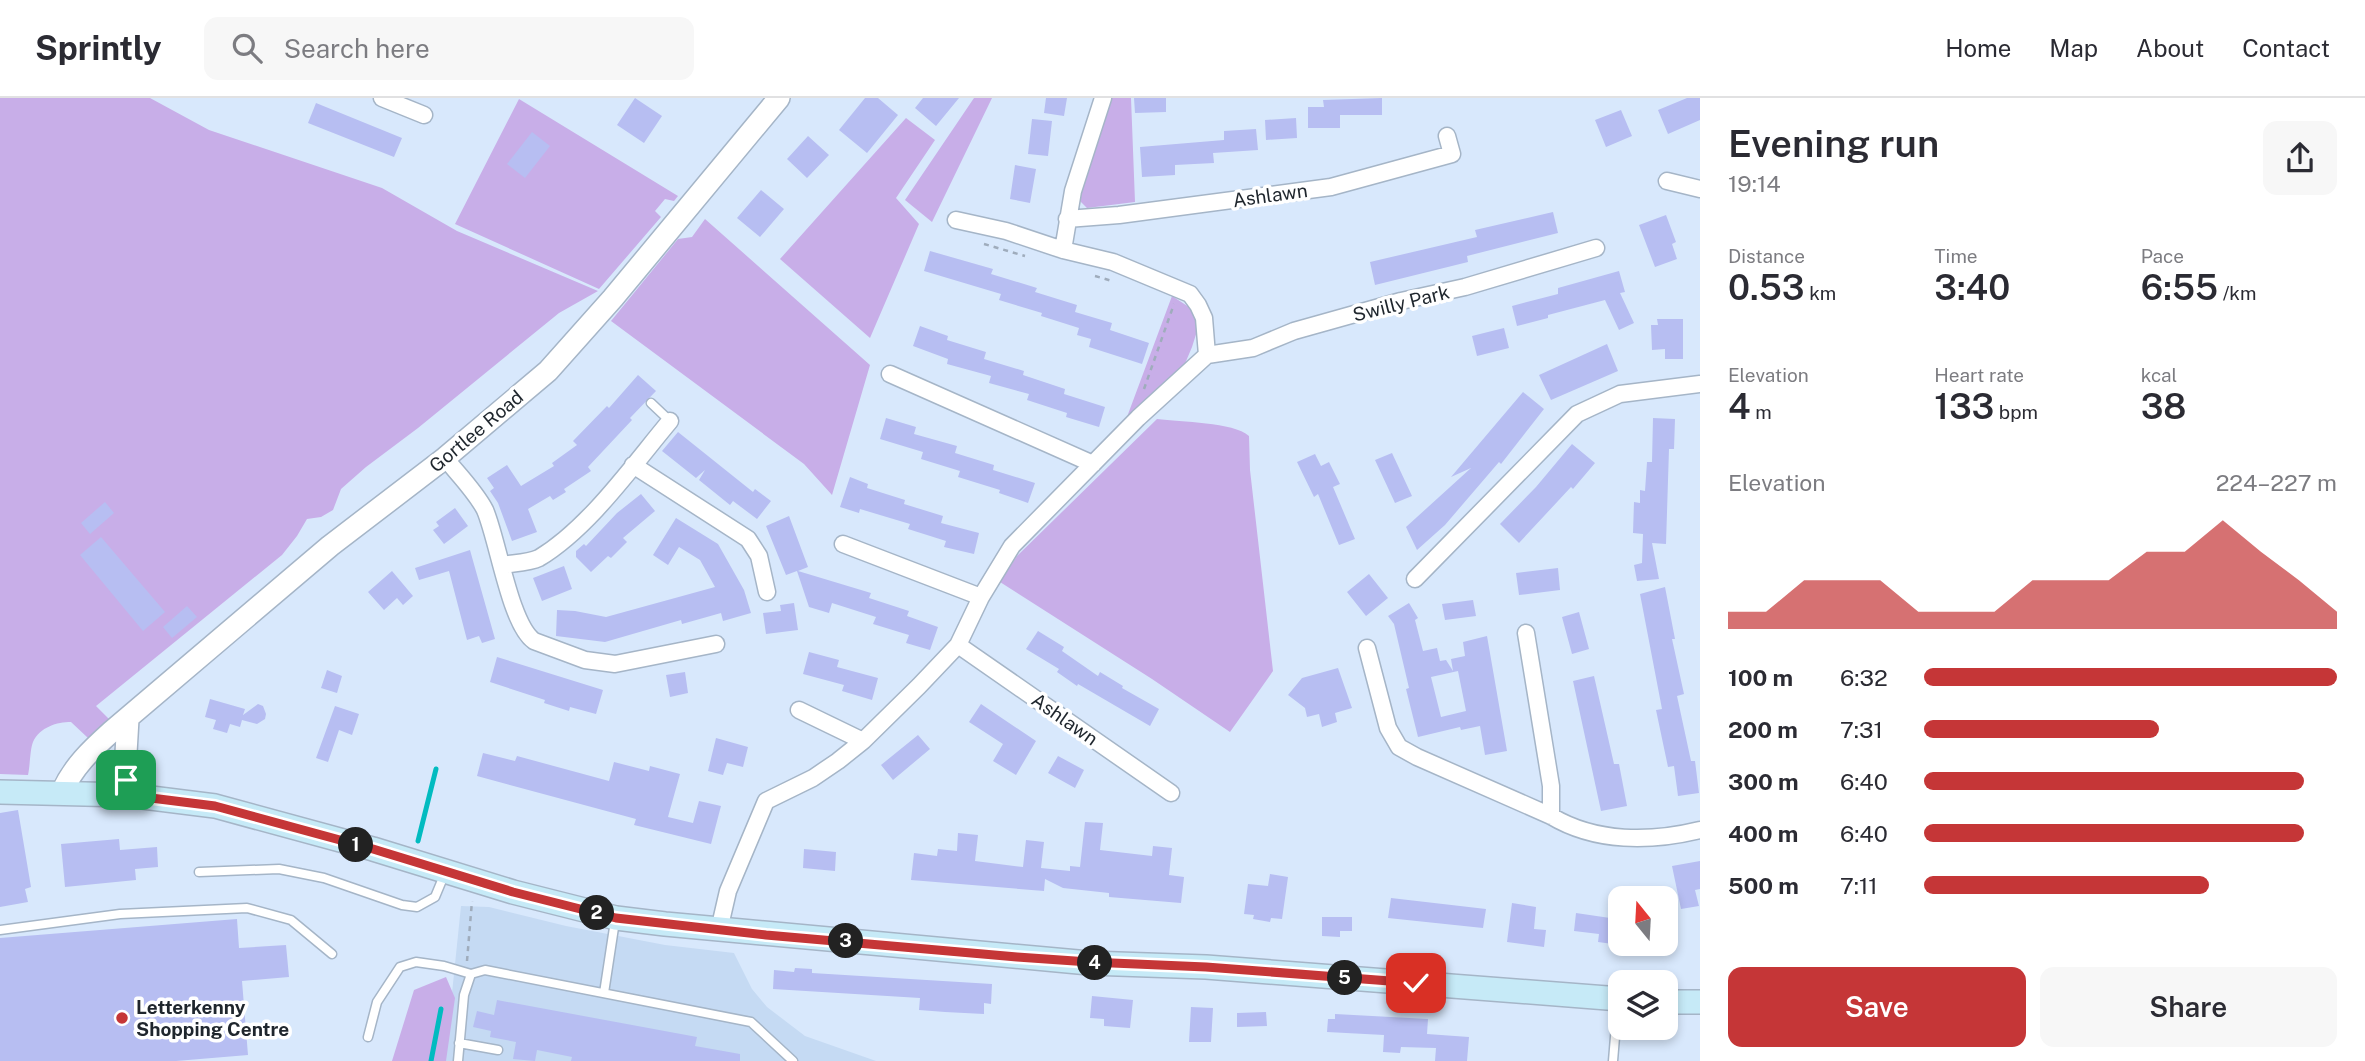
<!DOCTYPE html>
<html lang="en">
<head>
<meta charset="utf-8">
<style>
	:root { --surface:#fff; --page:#f7f7f7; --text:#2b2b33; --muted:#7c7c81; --line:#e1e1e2; --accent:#c53637 }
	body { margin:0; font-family:"Public Sans",sans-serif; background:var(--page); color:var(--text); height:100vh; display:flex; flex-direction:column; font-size:26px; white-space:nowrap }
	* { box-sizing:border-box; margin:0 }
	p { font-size:23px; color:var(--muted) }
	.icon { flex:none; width:38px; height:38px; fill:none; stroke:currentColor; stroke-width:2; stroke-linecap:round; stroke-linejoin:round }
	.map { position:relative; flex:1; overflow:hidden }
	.sheet { display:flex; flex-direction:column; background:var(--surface); width:665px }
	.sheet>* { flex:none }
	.needle { width:46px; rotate:342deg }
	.controls { position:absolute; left:1608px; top:788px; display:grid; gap:14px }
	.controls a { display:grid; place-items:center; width:70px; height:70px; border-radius:14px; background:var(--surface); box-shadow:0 4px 10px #0003; font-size:35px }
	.pin { position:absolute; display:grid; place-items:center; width:60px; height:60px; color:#fff; margin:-30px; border-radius:14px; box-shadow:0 4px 10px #0006 }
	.km { position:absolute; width:35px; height:35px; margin:-18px; border-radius:50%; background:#222; color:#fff; font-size:19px; line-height:35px; text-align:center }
	.round { display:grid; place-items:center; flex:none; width:74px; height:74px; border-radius:14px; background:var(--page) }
	.headline { display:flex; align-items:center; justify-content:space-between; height:119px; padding:0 28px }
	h1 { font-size:38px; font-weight:600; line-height:52px }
	.figures { display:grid; grid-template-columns:repeat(3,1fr); gap:10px; height:119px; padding:7px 28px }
	.figures div { display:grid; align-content:center }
	.figures b { font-size:35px; font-weight:600 }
	.figures small { font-size:19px; font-weight:400 }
	.figures p { font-size:19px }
	.chart { height:196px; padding:14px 28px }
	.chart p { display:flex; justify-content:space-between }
	.chart svg { width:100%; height:126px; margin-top:7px; fill:var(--accent); opacity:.7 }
	.primary-button { display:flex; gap:14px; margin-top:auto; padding:14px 28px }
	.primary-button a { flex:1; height:80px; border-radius:14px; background:var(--accent); color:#fff; font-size:28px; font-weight:600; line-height:80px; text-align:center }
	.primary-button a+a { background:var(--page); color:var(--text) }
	ul { padding:0 28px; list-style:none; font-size:23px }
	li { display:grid; grid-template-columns:112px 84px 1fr; align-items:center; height:52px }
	li i { height:18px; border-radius:9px; background:var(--accent) }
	header { display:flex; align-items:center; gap:42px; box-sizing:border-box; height:98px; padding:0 35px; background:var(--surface); border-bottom:2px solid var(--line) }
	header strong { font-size:33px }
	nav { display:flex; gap:38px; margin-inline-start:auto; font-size:24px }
	.search { width:490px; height:63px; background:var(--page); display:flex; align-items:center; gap:18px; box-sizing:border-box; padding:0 24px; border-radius:14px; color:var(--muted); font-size:26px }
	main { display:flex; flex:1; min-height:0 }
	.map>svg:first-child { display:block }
	.built { fill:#c5daf3 }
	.green { fill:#c8aee8 }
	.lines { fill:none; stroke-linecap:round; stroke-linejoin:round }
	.stream { stroke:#01bbc0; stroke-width:5 }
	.building { fill:#b7bef2; fill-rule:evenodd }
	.service-casing { stroke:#a5b5c7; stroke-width:11 }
	.minor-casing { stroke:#a5b5c7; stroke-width:19 }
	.tertiary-casing { stroke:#a5b5c7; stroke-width:24 }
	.secondary-casing { stroke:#a5b5c7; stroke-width:26 }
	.path { stroke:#9facbc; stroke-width:2.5; stroke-dasharray:5 5; stroke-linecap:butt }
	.service { stroke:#fff; stroke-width:8 }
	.minor { stroke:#fff; stroke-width:16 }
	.tertiary { stroke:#fff; stroke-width:21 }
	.secondary { stroke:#c6eaf7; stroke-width:23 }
	.route-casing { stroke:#fff; stroke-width:14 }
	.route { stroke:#c53637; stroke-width:9 }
	.poi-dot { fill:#c53637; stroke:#fff; stroke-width:2.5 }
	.labels { text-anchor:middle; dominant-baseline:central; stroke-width:7; stroke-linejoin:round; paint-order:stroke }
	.street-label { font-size:19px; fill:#1f262d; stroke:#fff }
	.poi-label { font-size:19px; font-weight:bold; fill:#1f262d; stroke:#fff; text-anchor:start }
</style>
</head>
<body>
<header>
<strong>Sprintly</strong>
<div class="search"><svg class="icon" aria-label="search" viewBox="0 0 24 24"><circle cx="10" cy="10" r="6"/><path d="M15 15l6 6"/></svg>Search here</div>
<nav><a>Home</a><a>Map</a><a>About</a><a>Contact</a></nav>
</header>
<main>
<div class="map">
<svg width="1700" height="963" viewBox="0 0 1700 963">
	<rect width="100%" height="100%" fill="#d8e8fc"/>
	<!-- built -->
	<path class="built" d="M461 808 489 809 566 828 665 847 734 855 752 891 767 909 805 938 876 963H445Z"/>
	<!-- green -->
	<path class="green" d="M0 0H150L209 32 382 90 457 133 598 193 559 215 418 330 366 369 341 391 333 412 321 419 307 421 297 438 282 457 96 608 109 621 88 640 71 624C57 624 40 629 33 644 30 651 30 669 28 677L0 676Z
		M974 0H992L932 124 905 102Z
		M1112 0H1131L1135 104 1087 110 1080 103V98Z
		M519 1 678 98 674 103 665 101 655 113 661 119 599 191 455 126Z
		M906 20 935 42 896 100 919 126 870 240 780 161Z
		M705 121 870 267 832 397 804 366 611 223 678 141 692 139Z
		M1172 198 1192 211 1198 230 1192 249 1184 268 1124 327Z
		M1157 321C1181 324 1233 324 1249 338L1250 372 1273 573 1230 634 1152 581 1000 484 1017 458Z
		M446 879 455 900 446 963H392L414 892Z"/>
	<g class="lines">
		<!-- stream -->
		<path class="stream" d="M418 743 436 671
			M431 963 441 911"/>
	</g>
	<!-- building -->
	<path class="building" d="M635 0 662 18 644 45 617 27Z
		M865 0H878L898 17 867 55 839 32Z
		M923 0H959L936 28 915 10Z
		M1046 0H1067L1064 18 1044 15Z
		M1134 0H1166V14L1135 15Z
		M1382 0V17H1340V30H1308V9H1324L1323 2Z
		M1687 0H1700V22L1668 36 1658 12Z
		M316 5 402 40 394 59 308 25Z
		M1621 12 1632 38 1606 49 1595 22Z
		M1296 20 1297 40 1266 42 1265 22Z
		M1032 21 1052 23 1048 58 1028 56Z
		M1256 31 1258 52 1213 55 1214 65 1175 67V77L1142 79 1140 49 1224 42V33Z
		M532 34 550 48 525 80 507 66Z
		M808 38 829 57 807 80 787 61Z
		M1015 67 1036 71 1030 105 1010 101Z
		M761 92 784 111 760 139 737 120Z
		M1553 114 1558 135 1467 158 1468 164 1375 187 1370 164 1477 139 1475 132Z
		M1666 117 1676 144 1672 146 1677 161 1655 169 1639 127Z
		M930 153 993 171 991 176 1037 190 1035 194 1077 207 1075 214 1112 225 1110 232 1149 245 1142 266 1089 249 1091 241 1077 237 1079 230 1041 218 1042 215 999 202 1001 196 924 173Z
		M1619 173 1625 194 1620 195 1634 225 1619 232 1605 202 1548 217V220L1517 228 1512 208 1558 196V190Z
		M1657 221H1683V261H1665V251L1652 252 1651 227H1658Z
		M920 228 948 238 947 242 986 254 984 261 1024 273 1023 277 1065 291 1064 296 1105 309 1099 329 1066 319 1067 315 1027 302 1029 296 989 285 991 278 947 266 948 261 913 248Z
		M1504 230 1509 250 1477 258 1472 238Z
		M1607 246 1618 273 1551 302 1539 277Z
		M638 277 656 293 630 320 632 322 588 369 591 373 564 391 566 394 553 402 550 398 528 411 537 434 512 443 498 405 490 393 494 390 487 380 507 367 521 388 554 368 552 365 577 347 573 343 607 308 609 310Z
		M1523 294 1544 311 1501 366 1499 364 1445 427 1417 452 1406 429 1471 370 1451 379Z
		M886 320 916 329 914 336 957 348 955 355 994 367 993 372 1035 385 1028 405 999 395 1000 392 958 379 960 373 921 361 923 354 880 341Z
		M1653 320 1675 321 1674 351H1669L1666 446 1652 445 1659 481 1637 483 1634 467 1642 465 1643 436 1633 435 1634 404 1640 405V392L1645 393 1647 364H1652Z
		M678 334 753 394 755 391 771 403 757 421 733 403 730 407 699 382 705 372 696 380 662 353Z
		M1572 346 1595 365 1573 391 1571 389 1519 445 1500 426 1536 389Z
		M1392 355 1412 398 1395 405 1375 362Z
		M1315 356 1321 368 1329 364 1340 386 1333 389 1355 441 1339 447 1318 396 1314 399 1297 364Z
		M850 379 868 386 867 390 905 402 904 406 943 418 941 425 979 435 974 456 944 449 946 443 908 431 910 426 860 411 859 415 840 409Z
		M641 396 655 413 623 440 627 444 611 460 608 458 591 474 576 459V453L584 446 586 448 617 415Z
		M105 404 114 415 90 436 81 425Z
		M455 410 468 428 444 446 433 432 439 428 436 424Z
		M789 418 808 469 798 473 871 495 869 500 909 513 907 518 938 529 930 552 906 545 909 537 873 526 876 519 832 505 829 515 809 509 797 473 786 477 766 428Z
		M676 420 718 446 744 492 751 515 723 523 721 515 682 526 681 522 605 544 556 538 557 512 575 513 606 519 715 489 700 462 679 449 668 467 653 457Z
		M101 439 165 514 143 533 80 457Z
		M470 452 495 541 482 545 479 538 467 542 449 473 419 482 415 470Z
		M564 468 572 491 542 503 533 480Z
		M1558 470 1560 492 1519 497 1516 475Z
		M392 473 413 498 403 507 397 500 384 512 368 494Z
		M1369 476 1388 500 1366 518 1347 494Z
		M1665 489 1675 541H1672L1684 596 1677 598 1691 663H1695L1699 695 1678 698 1674 668 1668 669 1656 612 1662 611 1640 496Z
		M1473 502 1476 518 1445 522 1442 506Z
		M794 505 798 532 766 536 763 515 781 513 780 507Z
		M1409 505 1418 520 1415 522 1423 553 1437 550 1440 563 1446 562 1453 573 1451 561 1465 558 1463 544 1487 538 1507 653 1485 657 1480 628 1461 632 1460 629 1418 639 1406 591 1409 590 1394 526 1388 518ZM1458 573 1466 613 1441 619 1431 579Z
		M187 508 197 519 172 540 163 529Z
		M1579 514 1589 551 1572 556 1562 519Z
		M1038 533 1064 549 1062 553 1098 578 1100 574 1123 588 1122 590 1159 611 1150 628 1078 586 1077 588 1057 574 1059 571 1026 551Z
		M809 554 839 562 837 569 878 580 872 602 842 593 844 587 803 576Z
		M497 559 603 592 596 616 570 609 569 613 544 605 545 602 490 584Z
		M1338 570 1352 610 1335 615 1337 624 1322 629 1319 616 1307 619 1305 610 1288 597 1302 580Z
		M327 572 342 578 337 595 321 590Z
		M685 574 688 595 670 599 666 577Z
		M1594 578 1614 666H1619L1627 708 1601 713 1573 583Z
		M210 601 245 611 243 617 258 606 263 608 266 616 265 621 257 626 242 622 240 629 230 626 227 635 213 631 216 622 205 619Z
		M981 606 1036 643 1016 677 993 663 1003 646 969 624Z
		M335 608 359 616 352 637 339 632 328 664 316 660Z
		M918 637 930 651 893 682 881 667Z
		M716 640 748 649 743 669 727 665 723 677 708 673Z
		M483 655 515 663 517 658 609 683 614 664 649 673 650 668 680 676 668 719 693 725 699 703 721 708 711 746 634 727 636 721 477 678Z
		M1058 658 1084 672 1075 690 1048 675Z
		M18 712 31 789 25 791 28 804 0 809V715Z
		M1085 724 1103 725 1100 752 1152 758 1153 748 1172 750 1169 777 1184 779 1181 805 1109 799V795L1063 790 1045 781 1044 793 911 782 914 755 937 758 938 751 957 753 958 735 978 737 975 763 1023 769 1026 742 1044 744 1041 770 1070 773V768L1080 769Z
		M119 741 120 752 157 749 158 769 135 771 136 782 65 789 61 746Z
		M804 751 836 754 835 773 803 770Z
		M1700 763V791L1695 792 1699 808 1681 811 1672 768Z
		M1270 776 1288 779 1282 821 1271 820 1270 824 1253 821 1254 817 1244 816 1248 786 1268 788Z
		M1391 800 1486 811 1483 830 1388 820Z
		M1512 805 1536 809 1534 831 1546 832 1544 849 1507 844Z
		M1576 815 1610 820 1609 826 1620 828V847L1598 844 1599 836 1574 833Z
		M1322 819H1352V833H1340V839L1322 838Z
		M237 821 239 850 286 847 289 879 242 883 248 957 176 963H0V840Z
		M795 870 812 871V875L992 886 991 906 984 905V916L945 914 919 912 920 900 773 891 774 872 794 874Z
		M1092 898 1133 902 1130 930 1104 928V921L1090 920Z
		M497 902 697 939 695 948 740 956V963H571L572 959 537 952 535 963 513 961 516 944 490 939 491 933 473 929 477 913 494 917Z
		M1191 909 1213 910 1211 944H1189Z
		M1266 914 1267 928 1237 929V915Z
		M1335 916 1428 921 1427 936 1469 939 1467 963H1435L1436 950 1401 949 1400 955 1383 954 1384 937 1327 934 1328 921H1335Z"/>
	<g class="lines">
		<!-- service casing -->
		<g class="service-casing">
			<path id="service" d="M651 305 670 323
				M199 774 279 771 324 780 402 807 417 809 435 799 445 775
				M0 832 120 816 247 810 291 822 332 856
				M604 895 615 823
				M368 939 377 904 400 869 416 864 444 868 471 876
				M459 945 498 952
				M458 963 464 897 471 876 485 872 751 924 793 963
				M1613 963 1618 903"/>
		</g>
		<!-- minor casing -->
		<g class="minor-casing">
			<path id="minor" d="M382 0 424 17
				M1667 83 1700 91
				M1067 121 1119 117 1331 89 1452 56 1447 38
				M956 122 1006 133 1063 152 1113 164 1190 196 1198 207 1204 220 1207 257
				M1063 152 1073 93 1103 0
				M1207 257 1253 250 1294 233 1401 203 1465 189 1596 150
				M890 276 1093 366
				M445 360C458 376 476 394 485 412 498 442 510 526 534 543L585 562 615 566 716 546
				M633 367 748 441 759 458 767 494
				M843 446 981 499
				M502 467C513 465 529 465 539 460 589 430 633 367 670 323
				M1415 481 1577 316 1620 296 1700 286
				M1526 535 1551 688V718
				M958 547 1171 695
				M1367 550 1388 630 1399 649 1417 659 1551 718C1596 745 1651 744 1700 732
				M799 612 863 643
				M719 832 728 793 766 703 813 680 838 663 863 643 919 588 958 547 981 499 1012 448 1138 320 1207 257"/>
		</g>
		<!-- tertiary casing -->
		<g class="tertiary-casing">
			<path id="tertiary" d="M62 694C73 669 91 652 111 634L330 448 445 360 548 273 613 200 779 0
				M127 697 126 655 128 621"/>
		</g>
		<!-- secondary casing -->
		<g class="secondary-casing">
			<path id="secondary" d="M0 694 127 697 215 708 373 751 513 794 616 820 665 826 1089 865 1206 869 1620 901
				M1666 904H1700"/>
		</g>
		<!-- path -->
		<path class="path" d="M984 146 1025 158
			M1095 178 1112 183
			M1144 291 1174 206
			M467 863 472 803"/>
		<!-- service -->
		<use href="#service" class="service"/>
		<!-- minor -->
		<use href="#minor" class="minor"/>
		<!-- tertiary -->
		<use href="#tertiary" class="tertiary"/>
		<!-- secondary -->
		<use href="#secondary" class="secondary"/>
	</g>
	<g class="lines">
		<!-- route casing -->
		<g class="route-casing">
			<path id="route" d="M126 682 127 697 215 708 373 751 513 794 616 820 766 837 1017 859 1089 864 1206 869 1416 885"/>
		</g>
		<!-- route -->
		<use href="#route" class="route"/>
	</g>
	<!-- markers -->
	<circle class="poi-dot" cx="122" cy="920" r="7"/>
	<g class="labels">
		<!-- street labels -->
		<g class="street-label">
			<text transform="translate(1270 97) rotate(-8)">Ashlawn</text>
			<text transform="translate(1401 205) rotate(-14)">Swilly Park</text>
			<text transform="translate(476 333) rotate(-40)">Gortlee Road</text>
			<text transform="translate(1065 621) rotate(35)">Ashlawn</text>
		</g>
		<!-- poi labels -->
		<g class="poi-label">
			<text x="136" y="909">Letterkenny<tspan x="136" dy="22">Shopping Centre</tspan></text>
		</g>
	</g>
</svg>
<div class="controls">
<a><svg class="needle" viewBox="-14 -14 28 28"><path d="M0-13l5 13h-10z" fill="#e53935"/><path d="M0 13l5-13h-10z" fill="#7c7c81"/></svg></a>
<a><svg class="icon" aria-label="layers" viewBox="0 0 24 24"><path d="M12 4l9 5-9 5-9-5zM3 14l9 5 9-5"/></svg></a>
</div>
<div class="pin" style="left:126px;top:682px;background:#1e9e55"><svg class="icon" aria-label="arrive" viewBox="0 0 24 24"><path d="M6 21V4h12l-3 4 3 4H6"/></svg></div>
<div class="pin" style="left:1416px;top:885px;background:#d93025"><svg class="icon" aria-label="check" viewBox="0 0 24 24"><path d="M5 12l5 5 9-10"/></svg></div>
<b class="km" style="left:356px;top:747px">1</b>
<b class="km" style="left:597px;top:815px">2</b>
<b class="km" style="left:846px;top:843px">3</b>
<b class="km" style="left:1095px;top:865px">4</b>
<b class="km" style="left:1345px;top:880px">5</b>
</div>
<section class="sheet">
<div class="headline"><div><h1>Evening run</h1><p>19:14</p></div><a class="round"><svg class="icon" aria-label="share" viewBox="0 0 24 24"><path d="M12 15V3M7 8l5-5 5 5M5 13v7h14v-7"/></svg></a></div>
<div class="figures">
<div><p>Distance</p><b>0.53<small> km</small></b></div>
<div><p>Time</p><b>3:40</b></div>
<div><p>Pace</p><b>6:55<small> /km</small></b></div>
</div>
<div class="figures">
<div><p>Elevation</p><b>4<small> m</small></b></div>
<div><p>Heart rate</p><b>133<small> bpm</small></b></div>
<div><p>kcal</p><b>38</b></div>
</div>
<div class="chart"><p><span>Elevation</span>224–227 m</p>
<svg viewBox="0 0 160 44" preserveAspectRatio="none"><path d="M0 44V38L10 38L20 27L30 27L40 27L50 38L60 38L70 38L80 27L90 27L100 27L110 17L120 17L130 6L140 17L150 27L160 38V44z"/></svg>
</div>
<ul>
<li><b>100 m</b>6:32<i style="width:100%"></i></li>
<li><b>200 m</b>7:31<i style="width:57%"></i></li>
<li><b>300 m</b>6:40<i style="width:92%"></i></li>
<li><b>400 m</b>6:40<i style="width:92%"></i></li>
<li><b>500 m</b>7:11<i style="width:69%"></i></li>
</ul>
<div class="primary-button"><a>Save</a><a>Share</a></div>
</section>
</main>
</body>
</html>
